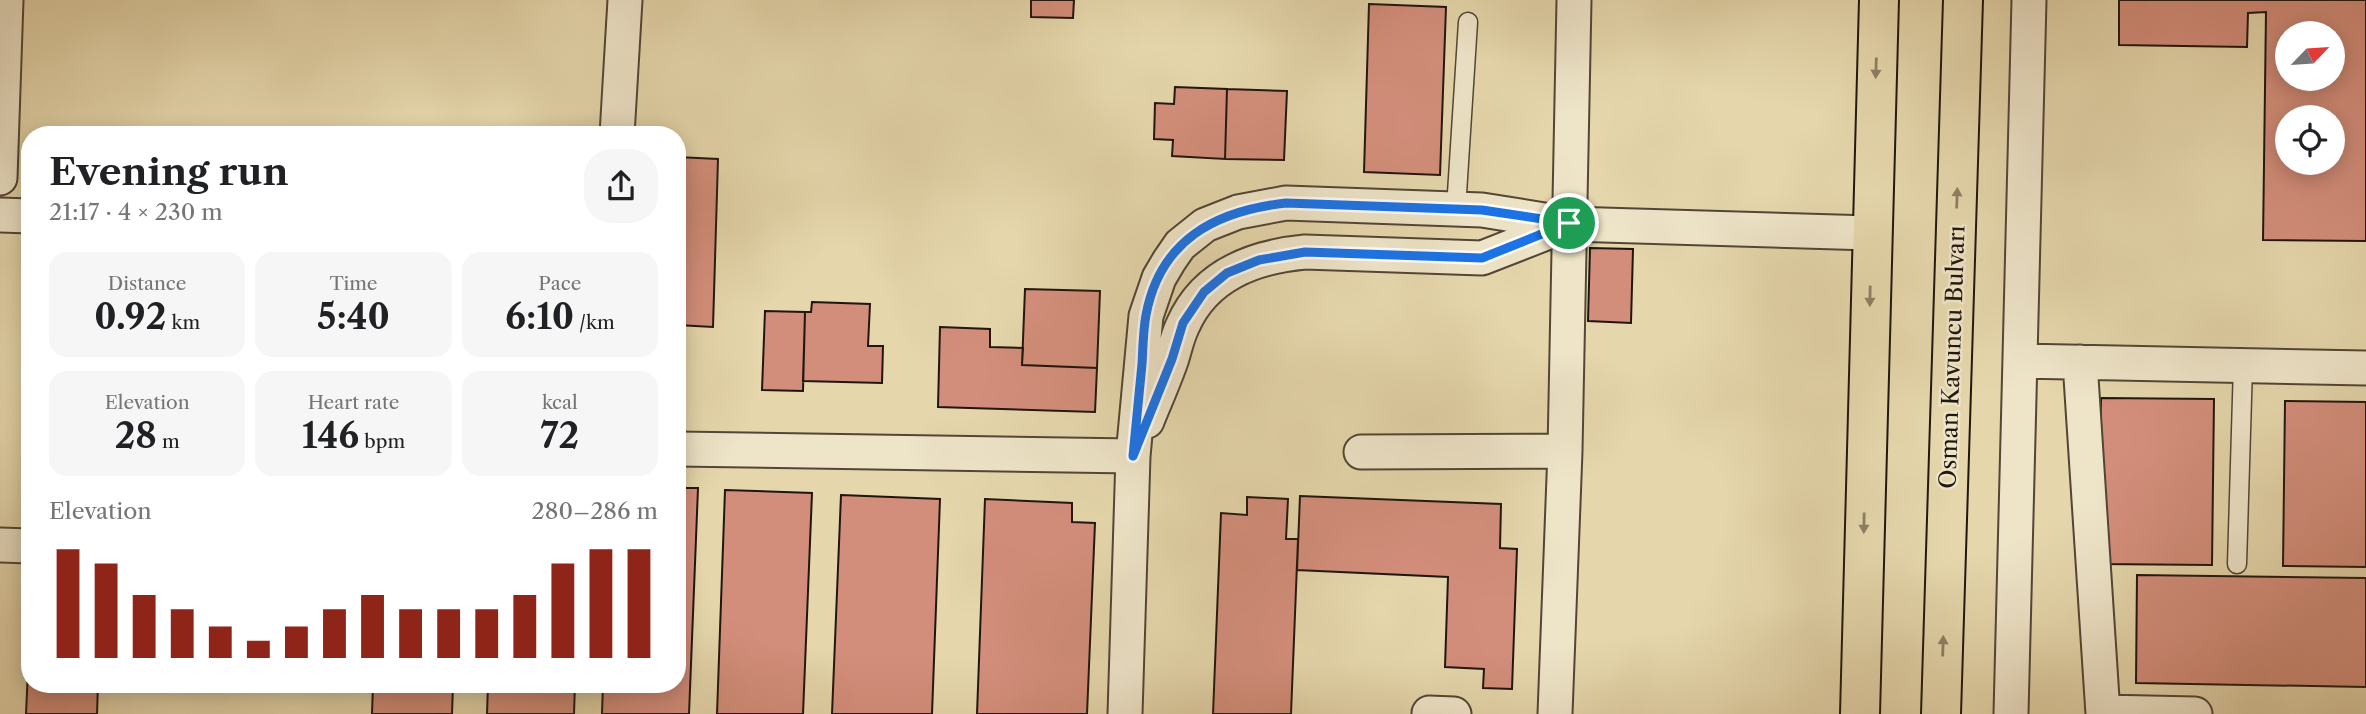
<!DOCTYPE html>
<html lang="en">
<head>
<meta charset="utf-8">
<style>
	:root { --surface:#fff; --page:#f6f6f6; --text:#202124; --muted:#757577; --accent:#8f2418 }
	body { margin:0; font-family:"Libre Caslon Text",serif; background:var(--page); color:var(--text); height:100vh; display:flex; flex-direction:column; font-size:26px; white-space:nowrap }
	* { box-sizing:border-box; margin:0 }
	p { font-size:23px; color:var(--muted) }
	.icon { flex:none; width:38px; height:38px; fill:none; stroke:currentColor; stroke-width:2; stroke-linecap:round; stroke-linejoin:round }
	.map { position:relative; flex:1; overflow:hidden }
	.sheet { position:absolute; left:21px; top:126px; width:665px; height:567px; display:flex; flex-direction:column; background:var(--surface); border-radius:28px; box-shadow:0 4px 18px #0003 }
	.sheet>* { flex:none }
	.needle { width:46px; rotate:65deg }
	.controls { position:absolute; left:2275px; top:21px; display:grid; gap:14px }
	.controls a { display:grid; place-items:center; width:70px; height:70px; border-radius:50%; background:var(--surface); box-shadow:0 4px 18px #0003; font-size:35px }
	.pin { position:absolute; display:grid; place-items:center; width:60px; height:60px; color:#fff; margin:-30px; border:4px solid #fff; border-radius:50%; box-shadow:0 2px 7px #0007 }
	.round { display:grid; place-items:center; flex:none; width:74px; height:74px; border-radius:28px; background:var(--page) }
	.head { display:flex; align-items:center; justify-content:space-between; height:119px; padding:0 28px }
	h1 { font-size:38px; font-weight:800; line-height:52px }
	.stats { display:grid; grid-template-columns:repeat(3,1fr); gap:10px; height:119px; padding:7px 28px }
	.stats div { display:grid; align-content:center; border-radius:18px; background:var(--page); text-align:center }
	.stats b { font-size:35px; font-weight:800 }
	.stats small { font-size:19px; font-weight:400 }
	.stats p { font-size:19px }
	.chart { height:196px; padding:14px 28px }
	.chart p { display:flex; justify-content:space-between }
	.chart svg { width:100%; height:126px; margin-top:7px; stroke:var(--accent); stroke-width:6 }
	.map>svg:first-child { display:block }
	.building { fill:#d38e7b; stroke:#21160f; stroke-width:2; fill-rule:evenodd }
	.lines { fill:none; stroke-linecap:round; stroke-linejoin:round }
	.service-casing { stroke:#524636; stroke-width:21 }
	.minor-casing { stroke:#524636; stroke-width:37 }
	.trunk-casing { stroke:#21160f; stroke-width:42 }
	.service { stroke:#eee4c8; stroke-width:18 }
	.minor { stroke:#eee4c8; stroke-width:33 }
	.trunk { stroke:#e5d6ab; stroke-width:38 }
	.oneway { fill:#8d8065 }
	.route-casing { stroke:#fff; stroke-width:14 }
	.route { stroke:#1a73e8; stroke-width:9 }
	.labels { text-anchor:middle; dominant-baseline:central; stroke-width:5; stroke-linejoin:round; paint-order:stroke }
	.street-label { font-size:23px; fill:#21160f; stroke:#eee4c8 }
</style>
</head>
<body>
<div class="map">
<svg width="2366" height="714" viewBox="0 0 2366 714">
	<rect width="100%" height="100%" fill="#e5d6ab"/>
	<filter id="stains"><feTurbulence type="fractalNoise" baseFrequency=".00286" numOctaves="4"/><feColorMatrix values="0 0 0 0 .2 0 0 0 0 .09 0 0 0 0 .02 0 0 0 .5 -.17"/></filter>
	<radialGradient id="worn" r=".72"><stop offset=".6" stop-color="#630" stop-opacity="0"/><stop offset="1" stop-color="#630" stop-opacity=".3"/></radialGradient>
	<!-- building -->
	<path class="building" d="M1031 0H1074L1073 18 1031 17Z
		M2119 0H2366V241L2263 240 2266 12 2248 13 2247 47 2119 45ZM2287 33H2333V79H2287ZM2287 117H2333V163H2287Z
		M1369 4 1446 7 1440 175 1364 172Z
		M1175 87 1227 89 1225 159 1172 156 1173 140 1154 139 1155 103 1174 104Z
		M1227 89 1287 91 1284 160 1225 159Z
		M677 157 718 159 713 327 677 325Z
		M1590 248 1633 249 1631 323 1588 321Z
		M1025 289 1100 291 1097 368 1022 365Z
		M812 302 870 304 868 346H883L882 383 803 381 805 312H811Z
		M765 311 805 312 803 391 762 390Z
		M940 327 990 329V347L1023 348 1022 365 1097 368 1095 412 938 407Z
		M2101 398 2214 399 2212 565 2099 564Z
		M2285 401 2366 402V567L2283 566Z
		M677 488H698L689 714H602L603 684H677Z
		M725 490 812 493 803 714H717Z
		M841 495 940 499 932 714H832Z
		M1300 496 1501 504 1500 548 1517 549 1512 689 1483 688 1484 669 1445 667 1448 577 1297 570Z
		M1247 497 1288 499 1286 539H1298L1291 714H1213L1221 513 1247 515Z
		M985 499 1072 503V522L1095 523 1087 714H977Z
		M2137 575 2366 578V687L2136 683Z
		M30 626V684H98L97 714H26Z
		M373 684H453L452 714H372Z
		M488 684H575L574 714H487Z"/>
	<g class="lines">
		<!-- service casing -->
		<g class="service-casing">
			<path id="service" d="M1456 209 1468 22
				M2237 564 2243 365"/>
		</g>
		<!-- minor casing -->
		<g class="minor-casing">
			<path id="minor" d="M617 135 625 0
				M0 178 6 0
				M0 215 30 216
				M2020 361 2366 368
				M2080 362 2103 714
				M1147 421C1155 401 1164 381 1171 361 1175 349 1177 337 1183 325 1205 275 1253 257 1305 252L1482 258 1569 224
				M677 449 1133 456
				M1361 452 1565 451
				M0 545 30 546
				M2103 712 2195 714
				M1429 713 1454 714
				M1125 714 1133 456 1146 316 1159 278 1169 261 1180 245 1205 225 1238 212 1286 203 1482 210 1569 224 1871 233
				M1555 714 1565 451 1574 0
				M2011 714 2029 0"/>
		</g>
		<!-- trunk casing -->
		<g class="trunk-casing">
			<path id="trunk" d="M1860 714 1879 0
				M1941 714 1963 0"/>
		</g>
		<!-- service -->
		<use href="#service" class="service"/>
		<!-- minor -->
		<use href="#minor" class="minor"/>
		<!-- trunk -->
		<use href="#trunk" class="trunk"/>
	</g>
	<!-- one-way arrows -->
	<defs><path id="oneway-solid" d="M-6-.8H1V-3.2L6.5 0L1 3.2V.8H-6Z" transform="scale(1.75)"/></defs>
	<g class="oneway">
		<use href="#oneway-solid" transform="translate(1876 68) rotate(92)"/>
		<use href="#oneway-solid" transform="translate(1957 198) rotate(-88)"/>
		<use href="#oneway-solid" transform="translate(1870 296) rotate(91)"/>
		<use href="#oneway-solid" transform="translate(1864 523) rotate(91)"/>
		<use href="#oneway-solid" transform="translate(1943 646) rotate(-88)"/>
	</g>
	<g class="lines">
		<!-- route casing -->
		<g class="route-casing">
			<path id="route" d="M1286 203 1482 210 1569 223 1482 258 1305 252 1259 260 1227 273 1204 292 1183 323 1172 359 1133 456C1136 425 1139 394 1142 364 1143 348 1143 331 1146 315 1160 240 1215 211 1286 203Z"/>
		</g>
		<!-- route -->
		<use href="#route" class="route"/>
	</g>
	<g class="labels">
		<!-- street labels -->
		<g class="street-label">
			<text transform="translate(1952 357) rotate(-88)">Osman Kavuncu Bulvarı</text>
		</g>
	</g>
	<rect width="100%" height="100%" filter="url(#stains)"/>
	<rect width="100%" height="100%" fill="url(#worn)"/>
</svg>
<div class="controls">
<a><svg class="needle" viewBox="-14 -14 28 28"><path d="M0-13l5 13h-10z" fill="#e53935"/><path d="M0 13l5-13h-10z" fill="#757577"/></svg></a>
<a><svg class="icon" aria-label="locate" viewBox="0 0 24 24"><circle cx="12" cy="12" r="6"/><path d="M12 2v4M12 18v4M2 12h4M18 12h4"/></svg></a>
</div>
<div class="pin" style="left:1569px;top:223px;background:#1e9e55"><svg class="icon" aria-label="arrive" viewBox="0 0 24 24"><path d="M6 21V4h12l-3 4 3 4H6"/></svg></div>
<section class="sheet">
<div class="head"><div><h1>Evening run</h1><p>21:17 · 4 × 230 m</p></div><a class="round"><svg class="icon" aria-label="share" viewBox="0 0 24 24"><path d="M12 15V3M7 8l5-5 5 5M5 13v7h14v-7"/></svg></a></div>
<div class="stats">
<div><p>Distance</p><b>0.92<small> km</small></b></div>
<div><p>Time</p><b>5:40</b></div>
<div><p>Pace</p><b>6:10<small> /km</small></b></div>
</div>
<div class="stats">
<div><p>Elevation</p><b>28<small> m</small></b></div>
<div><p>Heart rate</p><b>146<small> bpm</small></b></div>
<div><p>kcal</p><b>72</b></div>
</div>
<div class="chart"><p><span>Elevation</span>280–286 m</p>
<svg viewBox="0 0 160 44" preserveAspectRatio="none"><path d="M5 44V6M15 44V11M25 44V22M35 44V27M45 44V33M55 44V38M65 44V33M75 44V27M85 44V22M95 44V27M105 44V27M115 44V27M125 44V22M135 44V11M145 44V6M155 44V6"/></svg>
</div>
</section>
</div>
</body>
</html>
